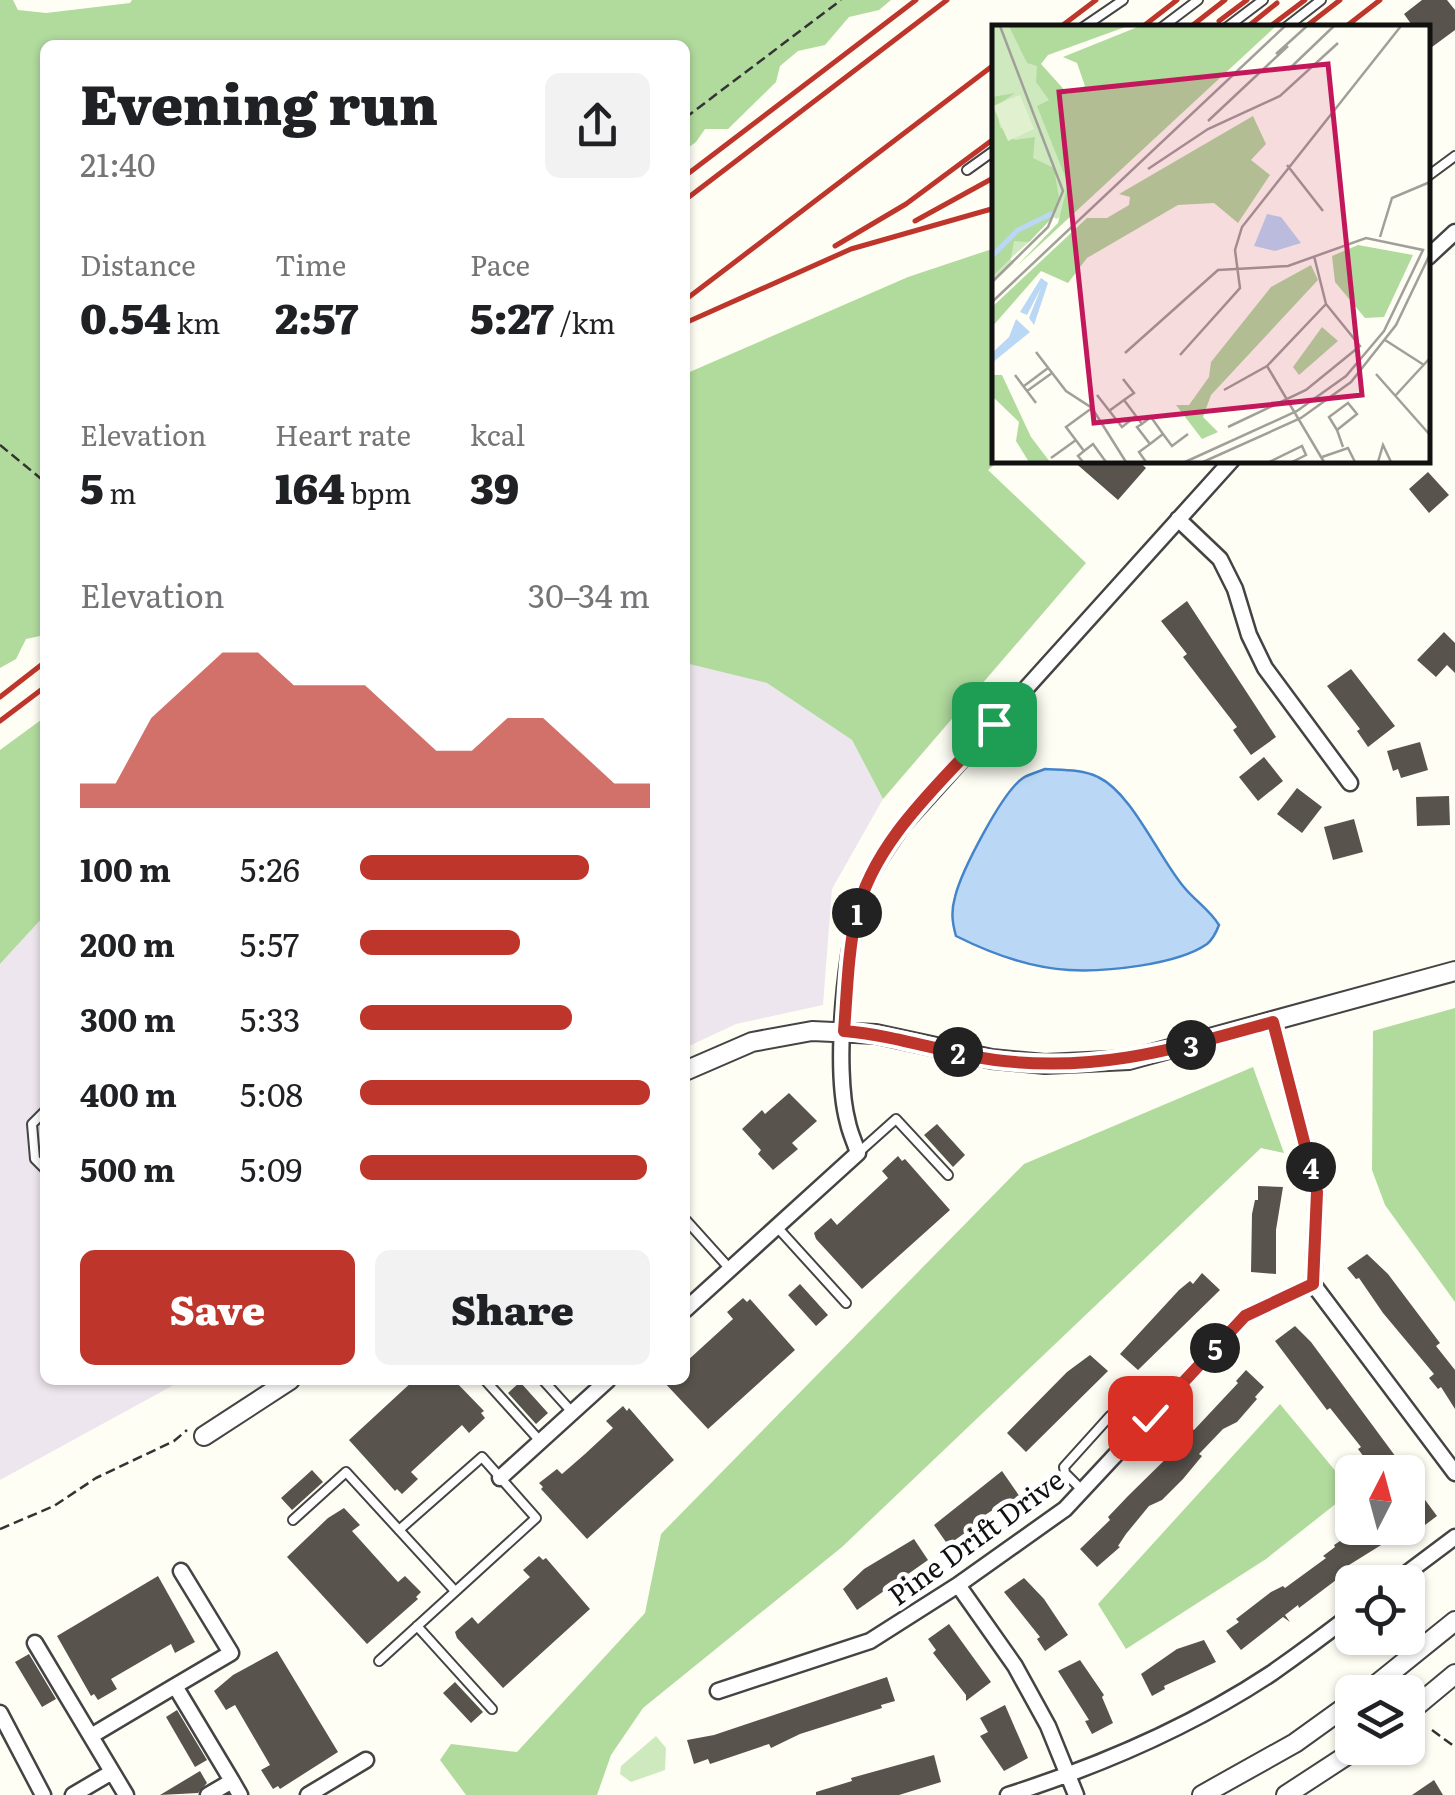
<!DOCTYPE html>
<html lang="en">
<head>
<meta charset="utf-8">
<style>
	:root { --surface:#fff; --page:#f2f2f2; --text:#202124; --muted:#757577; --accent:#be362b }
	body { margin:0; font-family:Literata,serif; background:var(--page); color:var(--text); height:100vh; display:flex; flex-direction:column; font-size:38px; white-space:nowrap }
	* { box-sizing:border-box; margin:0 }
	p { font-size:32px; color:var(--muted) }
	.icon { flex:none; width:55px; height:55px; fill:none; stroke:currentColor; stroke-width:2; stroke-linecap:round; stroke-linejoin:round }
	.map { position:relative; flex:1; overflow:hidden }
	.side { position:absolute; left:40px; top:40px; width:650px; height:1345px; display:flex; flex-direction:column; background:var(--surface); border-radius:15px; box-shadow:0 2px 8px #0004 }
	.side>* { flex:none }
	.needle { width:65px; rotate:6deg }
	.tools { position:absolute; left:1335px; top:1455px; display:grid; gap:20px }
	.tools a { display:grid; place-items:center; width:90px; height:90px; border-radius:15px; background:var(--surface); box-shadow:0 2px 8px #0004; font-size:50px }
	.pin { position:absolute; display:grid; place-items:center; width:85px; height:85px; color:#fff; margin:-42px; border-radius:20px; box-shadow:0 5px 15px #0006 }
	.km { position:absolute; width:50px; height:50px; margin:-25px; border-radius:50%; background:#222; color:#fff; font-size:28px; line-height:50px; text-align:center }
	.round { display:grid; place-items:center; flex:none; width:105px; height:105px; border-radius:15px; background:var(--page) }
	.headline { display:flex; align-items:center; justify-content:space-between; height:170px; padding:0 40px }
	h1 { font-size:55px; font-weight:800; line-height:75px }
	.stats { display:grid; grid-template-columns:repeat(3,1fr); gap:15px; height:170px; padding:10px 40px }
	.stats div { display:grid; align-content:center }
	.stats b { font-size:42px; font-weight:800 }
	.stats small { font-size:28px; font-weight:400 }
	.stats p { font-size:28px }
	.chart { height:280px; padding:20px 40px }
	.chart p { display:flex; justify-content:space-between }
	.chart svg { width:100%; height:180px; margin-top:10px; fill:var(--accent); opacity:.7 }
	.cta { display:flex; gap:20px; margin-top:auto; padding:20px 40px }
	.cta a { flex:1; height:115px; border-radius:15px; background:var(--accent); color:#fff; font-size:40px; font-weight:800; line-height:115px; text-align:center }
	.cta a+a { background:var(--page); color:var(--text) }
	ul { padding:0 40px; list-style:none; font-size:32px }
	li { display:grid; grid-template-columns:160px 120px 1fr; align-items:center; height:75px }
	li i { height:25px; border-radius:12px; background:var(--accent) }
	.map>svg:first-child { display:block }
	.industrial { fill:#eee6ee }
	.green { fill:#cfe9be }
	.forest { fill:#b1da9d }
	.water { fill:#bad8f5; stroke:#4384ca; stroke-width:2.5 }
	.building { fill:#59534d }
	.lines { fill:none; stroke-linecap:round; stroke-linejoin:round }
	.service-casing { stroke:#444; stroke-width:12 }
	.minor-casing { stroke:#444; stroke-width:19 }
	.tertiary-casing { stroke:#444; stroke-width:22 }
	.path { stroke:#333; stroke-width:2.5; stroke-dasharray:10 5; stroke-linecap:butt }
	.service { stroke:#fff; stroke-width:8 }
	.minor { stroke:#fff; stroke-width:14 }
	.tertiary { stroke:#fff; stroke-width:18 }
	.rail { stroke:#be362b; stroke-width:5 }
	.route-casing { stroke:#fff; stroke-width:20 }
	.route { stroke:#be362b; stroke-width:12 }
	.labels { text-anchor:middle; dominant-baseline:central; stroke-width:10; stroke-linejoin:round; paint-order:stroke }
	.street-label { font-size:28px; fill:#111; stroke:#fff }
	.inset-river { fill:none; stroke:#bad8f5; stroke-width:5 }
	.inset-road { fill:none; stroke:#a09f99; stroke-width:2.5 }
	.view { fill:#c2185b; fill-opacity:0.15; stroke:#c2185b; stroke-width:5 }
	.inset-edge { fill:none; stroke:#111; stroke-width:5 }
</style>
</head>
<body>
<div class="map">
<svg width="1455" height="1795" viewBox="0 0 1455 1795">
	<rect width="100%" height="100%" fill="#fffef4"/>
	<!-- industrial -->
	<path class="industrial" d="M685 663 767 683 852 740 883 799 832 889 823 1005 736 1024 685 1048Z
		M45 915V1380H183L0 1480V964Z"/>
	<!-- green -->
	<path class="green" d="M656 1736 666 1748 665 1770 631 1782 620 1774 621 1766Z"/>
	<!-- forest -->
	<path class="forest" d="M0 0H13L18 10 46 13 130 3 132 0H891L879 10 849 17 825 45 798 51 780 66 776 82 728 129H705L696 142 685 150V45H45V629L40 636 26 639 16 659 0 668Z
		M995 248V460H1000L988 470 1086 563 883 799 852 740 767 683 685 663V374L908 277Z
		M45 717V915L0 964V750Z
		M1455 1008V1302L1385 1205 1372 1170 1373 1031Z
		M1253 1067 1284 1153 1261 1148 842 1547 643 1708 611 1755 597 1795H466L440 1760 451 1744 517 1752 645 1613 661 1534 1024 1164Z
		M1280 1404 1352 1491 1266 1559 1126 1649 1098 1604Z"/>
	<!-- water -->
	<path class="water" d="M1045 769C1062 770 1082 769 1098 777 1132 793 1158 856 1183 886 1195 901 1209 909 1219 925 1216 933 1213 939 1207 944 1177 965 1105 972 1069 970 1030 968 990 953 956 936 952 922 951 911 955 897 961 872 1002 792 1023 778 1029 774 1038 772 1045 769Z"/>
	<!-- building -->
	<path class="building" d="M1422 0H1447L1455 10V30L1428 50V28H1414L1404 14Z
		M1072 460H1137L1146 468 1118 500Z
		M1428 472 1449 495 1429 513 1409 489Z
		M1187 601 1276 737 1251 755 1233 730 1237 727 1183 657 1187 654 1161 621Z
		M1444 632 1455 643V673L1447 665 1436 677 1417 660Z
		M1351 669 1395 726 1368 747 1357 731 1360 729 1327 686Z
		M1420 742 1428 770 1401 778 1398 769 1393 771 1387 751Z
		M1264 757 1283 781 1258 801 1239 777Z
		M1297 788 1322 807 1302 833 1277 814Z
		M1449 796 1450 825 1417 826 1416 797Z
		M1354 819 1363 852 1333 860 1324 827Z
		M789 1093 817 1121 792 1143 798 1149 773 1170 758 1154 761 1150 742 1129 762 1110 765 1114Z
		M937 1124 965 1155 953 1167 924 1135Z
		M898 1156 902 1161 905 1159 950 1210 862 1289 816 1239 814 1233 831 1218 837 1225 888 1178 882 1171Z
		M1258 1186 1283 1187 1276 1230V1274L1251 1272 1252 1214 1255 1200H1258Z
		M1367 1254 1388 1274 1440 1343 1436 1346 1455 1370V1409L1441 1387 1438 1389 1429 1378 1434 1374 1383 1313 1359 1278 1356 1279 1347 1268Z
		M1202 1273 1220 1290 1138 1370 1120 1354 1179 1290 1190 1281 1193 1284Z
		M800 1284 828 1315 816 1326 788 1295Z
		M743 1298 747 1302 750 1299 795 1350 708 1429 662 1380H685L687 1361 733 1319 727 1312Z
		M1295 1326 1311 1342 1407 1472H1373L1365 1462 1367 1461 1358 1449 1361 1447 1330 1408 1327 1410 1275 1341Z
		M1090 1355 1108 1371 1026 1452 1007 1433 1067 1372Z
		M1246 1370 1264 1387 1255 1397 1257 1399 1237 1422 1223 1429 1199 1454 1202 1456 1183 1479 1162 1500 1149 1506 1126 1534 1118 1546 1120 1547 1097 1567 1080 1549 1110 1520 1108 1517 1128 1496 1184 1441 1182 1438 1191 1428 1194 1430 1238 1383 1236 1381Z
		M414 1380H454L484 1411 481 1413 485 1418 469 1433 462 1425 411 1472 418 1479 402 1494 397 1489 395 1491 349 1440Z
		M520 1382 548 1413 536 1424 508 1393Z
		M623 1406 627 1411 629 1408 674 1460 587 1539 541 1489 543 1487 539 1483 557 1469 562 1474 585 1454 613 1428 606 1421Z
		M312 1470 323 1482 292 1510 281 1498Z
		M1002 1471 1020 1497 1008 1506 1005 1502 982 1517 983 1520 948 1545 934 1525Z
		M1408 1477 1437 1516 1417 1531 1408 1518Z
		M344 1508 360 1525 352 1531 398 1582 405 1576 421 1592 416 1597 418 1599 367 1644 287 1557 328 1518Z
		M1360 1528H1374L1386 1542 1349 1565 1340 1577 1299 1608 1298 1605 1285 1615 1290 1622 1283 1617 1241 1650 1226 1631 1239 1622 1236 1619 1271 1592 1283 1586 1285 1588 1326 1558 1323 1556 1335 1547 1334 1545Z
		M914 1539 928 1560 857 1610 843 1589 864 1569Z
		M539 1556 543 1560 546 1558 590 1609 503 1688 457 1638 455 1632 472 1617 478 1624 500 1604 530 1577 523 1570Z
		M158 1576 195 1642 175 1653 171 1644 111 1679 117 1689 98 1700 94 1694 91 1696 57 1636Z
		M1024 1578 1044 1599 1068 1635 1045 1651 1037 1639 1040 1637 1004 1592Z
		M949 1624 991 1682 966 1701V1695L933 1653 936 1650 928 1639Z
		M1204 1640 1216 1662 1164 1686 1165 1689 1152 1696 1141 1674 1177 1649Z
		M277 1651 338 1752 280 1789 278 1786 273 1789 261 1770 270 1765 235 1705 226 1710 214 1691 233 1675Z
		M29 1654 56 1699 42 1707 15 1662Z
		M1080 1660 1104 1695 1102 1697 1113 1723 1092 1734 1085 1721 1089 1720 1058 1671Z
		M887 1677 895 1701 881 1705 882 1708 800 1734 771 1748 769 1744 710 1764 708 1759 694 1764 687 1740 714 1735Z
		M455 1682 483 1712 471 1723 443 1693Z
		M1005 1705 1028 1758 1004 1771 980 1736 988 1732 980 1718Z
		M177 1710 207 1760 195 1767 166 1717Z
		M934 1755 941 1782 899 1795H816V1792L852 1781 851 1778Z
		M200 1771 207 1783 198 1793 160 1795Z
		M1434 1780 1443 1795H1412Z"/>
	<g class="lines">
		<!-- service casing -->
		<g class="service-casing">
			<path id="service" d="M1082 28 1123 0
				M1161 28 1198 0
				M1226 28 1263 0
				M1285 28 1321 0
				M967 170 995 150
				M1428 176 1455 156
				M45 1111 32 1124 35 1159 45 1169
				M858 1153 896 1119 948 1175
				M685 1219 730 1269
				M777 1227 846 1303
				M485 1380 540 1441
				M543 1380 572 1412
				M1082 1490 1065 1473 1064 1467 1110 1416 1130 1401 1150 1417
				M293 1520 346 1472 455 1591
				M417 1626 492 1709
				M379 1661 536 1518 482 1457 399 1530"/>
		</g>
		<!-- minor casing -->
		<g class="minor-casing">
			<path id="minor" d="M1428 257 1455 232
				M1178 519 1220 559 1235 589 1249 635 1265 668 1350 783
				M1273 1022 1317 1192 1313 1284 1455 1473
				M685 1310 858 1153C855 1143 850 1133 848 1123 833 1068 845 939 866 886 875 864 889 845 902 826L1232 460
				M500 1478 608 1380
				M1395 1582 1455 1537
				M958 1585 1015 1666 1048 1726 1076 1795
				M35 1643 126 1795
				M175 1686 231 1653 181 1571
				M718 1691 870 1641 958 1585 1065 1509 1245 1316 1313 1284
				M0 1713 43 1795
				M91 1736 175 1686 232 1781
				M73 1795 112 1772
				M208 1795 232 1781 240 1795
				M308 1795 366 1760
				M1008 1795C1099 1766 1192 1726 1272 1673 1299 1654 1326 1634 1352 1614"/>
		</g>
		<!-- tertiary casing -->
		<g class="tertiary-casing">
			<path id="tertiary" d="M685 1071 752 1042 812 1031 876 1034 992 1059 1045 1064 1129 1060 1455 971
				M204 1436 290 1380
				M1367 1692 1455 1621
				M1408 1713 1455 1674
				M1202 1795 1295 1743 1352 1702
				M1286 1795 1358 1748"/>
		</g>
		<!-- path -->
		<path class="path" d="M685 118 841 0
			M0 445 45 482
			M0 1529 54 1506 96 1478 174 1441 187 1430
			M1432 1730 1455 1747"/>
		<!-- service -->
		<use href="#service" class="service"/>
		<!-- minor -->
		<use href="#minor" class="minor"/>
		<!-- tertiary -->
		<use href="#tertiary" class="tertiary"/>
		<!-- rail -->
		<path class="rail" d="M1219 21 1247 0
			M1059 28 1096 0
			M1141 28 1177 0
			M1189 28 1225 0
			M1246 28 1277 3
			M1268 28 1305 0
			M1304 28 1340 0
			M1344 28 1380 0
			M685 176 916 0
			M685 200 947 0
			M915 221 995 177
			M835 246 906 204 995 138
			M685 300 995 64
			M685 323 851 249 995 208
			M0 697 45 662
			M0 721 45 687"/>
	</g>
	<g class="lines">
		<!-- route casing -->
		<g class="route-casing">
			<path id="route" d="M994 724C943 781 874 839 856 916 848 953 847 993 844 1031 895 1035 944 1053 995 1060 1098 1073 1175 1049 1273 1022L1317 1192 1313 1284 1245 1316 1150 1418"/>
		</g>
		<!-- route -->
		<use href="#route" class="route"/>
	</g>
	<g class="labels">
		<!-- street labels -->
		<g class="street-label">
			<text transform="translate(975 1536) rotate(-36)">Pine Drift Drive</text>
		</g>
	</g>
	<!-- overview -->
	<g transform="translate(992 25)">
		<rect width="438" height="438" fill="#fffef4"/>
		<path d="M0 1H32L105 162 65 194 59 191 38 216 31 208 37 217 19 233 20 217 11 226 22 238 0 259Z" fill="#cfe9be"/>
		<path d="M17 1H136L56 30 49 39 76 69 93 61 85 38 71 32 148 1H284L25 241 66 198 76 159 45 81 57 75 44 57 45 41 35 38ZM23 68 4 81 8 102 23 115 43 112 41 133 62 143 67 173 60 193 37 217 22 216 19 233 0 252V72ZM261 91 274 119 259 135 278 150 246 198 222 178 186 180 95 233 76 258 49 246 0 302V282L95 193H115L137 180 138 172 127 169ZM366 220 421 230 392 292 373 293 343 257 340 231ZM319 240 326 255 219 370 211 392 226 407 210 414 184 380H197L217 352 219 337 279 262ZM330 302 346 316 307 350 301 342ZM0 350H10L39 412 58 437H37L24 416 27 397 0 371Z" fill="#b1da9d"/>
		<path d="M28 70 42 104 16 116 1 81Z" fill="#e1f1cf"/>
		<path d="M275 189 289 192 309 218 283 226 262 221ZM49 253 56 258 42 300 37 293 49 263 35 290 28 287ZM24 294 38 307 0 338V328L17 312Z" fill="#bad8f5"/>
		<path class="inset-river" d="M0 231 26 205 61 188"/>
		<path class="inset-road" d="M284 29 315 1M296 45 342 1M216 96 296 21M295 140 331 186M156 144 216 104 288 71 346 18M388 212 400 173 438 157M0 257 56 202 71 166 8 1M0 277 293 1M393 315 432 340M44 327 74 366 100 383 134 437M133 328 226 245 296 241 374 213 431 225 392 306 354 351 305 386 193 437M188 330 248 263 243 225 250 202 409 1M275 341 332 437M384 349 438 410M23 350 44 378M131 354 142 368 132 375M32 361 56 343M232 365 275 341 334 279M35 366 60 348M105 370 130 402 144 391 150 399 145 402 158 419 147 427 154 437M403 371 438 333M117 386 132 375 144 391M151 398 159 392 171 409 158 419M236 402 314 365 368 321 334 279 322 231M345 405 337 392 356 378 365 389 345 405 351 422M171 409 180 421 196 409M92 426 101 419 114 437M330 432 356 423 363 437M59 433 84 415M91 437 86 431 92 426 74 402 100 383M211 437 309 393 359 357 404 300 438 229M277 437 310 421 314 430 300 437M386 437 391 420 399 437"/>
		<path class="view" d="M336 39 370 370 102 398 67 67Z"/>
		<rect width="438" height="438" class="inset-edge"/>
	</g>
</svg>
<div class="tools">
<a><svg class="needle" viewBox="-14 -14 28 28"><path d="M0-13l5 13h-10z" fill="#e53935"/><path d="M0 13l5-13h-10z" fill="#757577"/></svg></a>
<a><svg class="icon" aria-label="locate" viewBox="0 0 24 24"><circle cx="12" cy="12" r="6"/><path d="M12 2v4M12 18v4M2 12h4M18 12h4"/></svg></a>
<a><svg class="icon" aria-label="layers" viewBox="0 0 24 24"><path d="M12 4l9 5-9 5-9-5zM3 14l9 5 9-5"/></svg></a>
</div>
<div class="pin" style="left:994px;top:724px;background:#1e9e55"><svg class="icon" aria-label="arrive" viewBox="0 0 24 24"><path d="M6 21V4h12l-3 4 3 4H6"/></svg></div>
<div class="pin" style="left:1150px;top:1418px;background:#d93025"><svg class="icon" aria-label="check" viewBox="0 0 24 24"><path d="M5 12l5 5 9-10"/></svg></div>
<b class="km" style="left:857px;top:913px">1</b>
<b class="km" style="left:958px;top:1052px">2</b>
<b class="km" style="left:1191px;top:1045px">3</b>
<b class="km" style="left:1311px;top:1167px">4</b>
<b class="km" style="left:1215px;top:1348px">5</b>
<section class="side">
<div class="headline"><div><h1>Evening run</h1><p>21:40</p></div><a class="round"><svg class="icon" aria-label="share" viewBox="0 0 24 24"><path d="M12 15V3M7 8l5-5 5 5M5 13v7h14v-7"/></svg></a></div>
<div class="stats">
<div><p>Distance</p><b>0.54<small> km</small></b></div>
<div><p>Time</p><b>2:57</b></div>
<div><p>Pace</p><b>5:27<small> /km</small></b></div>
</div>
<div class="stats">
<div><p>Elevation</p><b>5<small> m</small></b></div>
<div><p>Heart rate</p><b>164<small> bpm</small></b></div>
<div><p>kcal</p><b>39</b></div>
</div>
<div class="chart"><p><span>Elevation</span>30–34 m</p>
<svg viewBox="0 0 160 44" preserveAspectRatio="none"><path d="M0 44V38L10 38L20 22L30 14L40 6L50 6L60 14L70 14L80 14L90 22L100 30L110 30L120 22L130 22L140 30L150 38L160 38V44z"/></svg>
</div>
<ul>
<li><b>100 m</b>5:26<i style="width:79%"></i></li>
<li><b>200 m</b>5:57<i style="width:55%"></i></li>
<li><b>300 m</b>5:33<i style="width:73%"></i></li>
<li><b>400 m</b>5:08<i style="width:100%"></i></li>
<li><b>500 m</b>5:09<i style="width:99%"></i></li>
</ul>
<div class="cta"><a>Save</a><a>Share</a></div>
</section>
</div>
</body>
</html>
